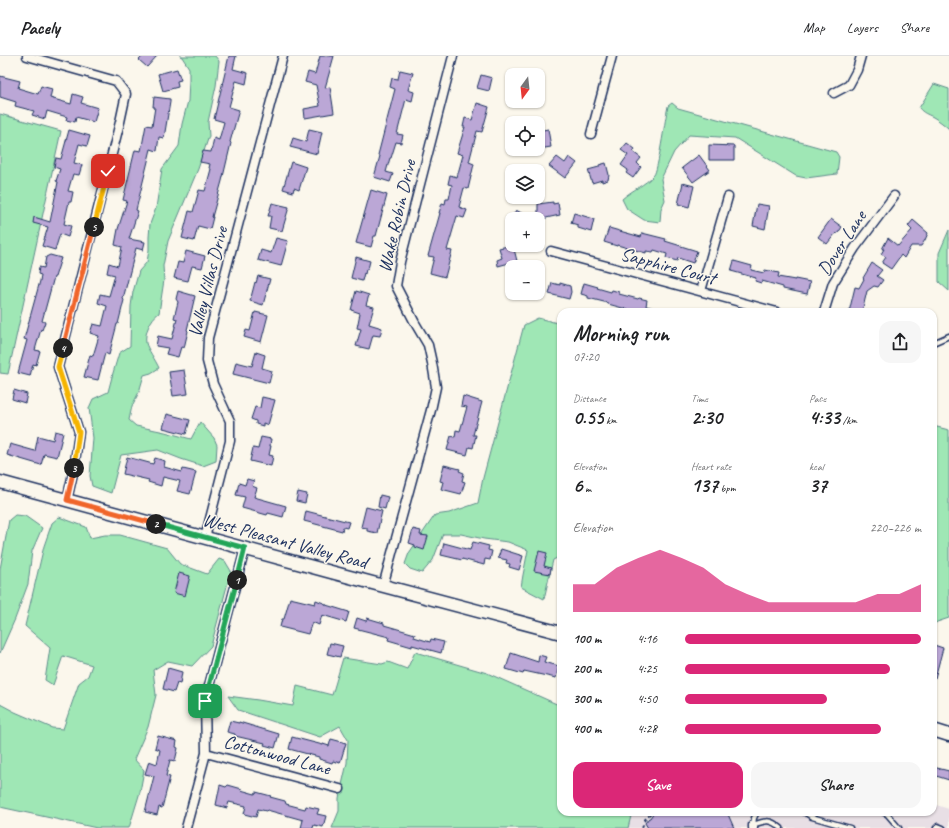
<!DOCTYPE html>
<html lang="en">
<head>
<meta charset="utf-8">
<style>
	:root { --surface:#fff; --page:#f6f6f6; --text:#202124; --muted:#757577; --line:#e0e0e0; --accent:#db2777 }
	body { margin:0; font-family:Caveat,sans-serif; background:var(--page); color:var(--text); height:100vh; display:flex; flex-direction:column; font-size:15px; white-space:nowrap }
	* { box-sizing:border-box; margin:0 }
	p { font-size:13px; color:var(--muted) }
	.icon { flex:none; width:22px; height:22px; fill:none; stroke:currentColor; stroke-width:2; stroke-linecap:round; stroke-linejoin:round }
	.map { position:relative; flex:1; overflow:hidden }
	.sheet { position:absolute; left:557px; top:252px; width:380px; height:508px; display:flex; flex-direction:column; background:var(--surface); border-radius:12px; box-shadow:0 1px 3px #0004 }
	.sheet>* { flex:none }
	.needle { width:26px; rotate:195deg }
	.buttons { position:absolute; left:505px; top:12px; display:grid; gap:8px }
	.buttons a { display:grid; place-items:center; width:40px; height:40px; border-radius:8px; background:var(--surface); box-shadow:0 1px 3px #0004; font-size:20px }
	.pin { position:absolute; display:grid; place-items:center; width:34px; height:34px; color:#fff; margin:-17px; border-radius:8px; box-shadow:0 2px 6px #0006 }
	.km { position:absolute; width:20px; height:20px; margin:-10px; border-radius:50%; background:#222; color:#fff; font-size:11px; line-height:20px; text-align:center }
	.round { display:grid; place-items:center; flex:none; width:42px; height:42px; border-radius:12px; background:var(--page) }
	.headline { display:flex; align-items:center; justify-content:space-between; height:68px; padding:0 16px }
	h1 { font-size:22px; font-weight:800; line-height:30px }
	.figures { display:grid; grid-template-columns:repeat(3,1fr); gap:6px; height:68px; padding:4px 16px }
	.figures div { display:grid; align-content:center }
	.figures b { font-size:20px; font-weight:800 }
	.figures small { font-size:11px; font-weight:400 }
	.figures p { font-size:11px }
	.chart { height:112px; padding:8px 16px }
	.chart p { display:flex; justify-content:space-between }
	.chart svg { width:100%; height:72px; margin-top:4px; fill:var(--accent); opacity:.7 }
	.action { display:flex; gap:8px; margin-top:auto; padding:8px 16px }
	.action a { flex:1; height:46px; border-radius:12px; background:var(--accent); color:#fff; font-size:16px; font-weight:800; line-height:46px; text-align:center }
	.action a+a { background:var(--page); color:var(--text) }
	ul { padding:0 16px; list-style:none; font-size:13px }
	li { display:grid; grid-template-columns:64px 48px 1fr; align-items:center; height:30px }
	li i { height:10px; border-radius:5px; background:var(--accent) }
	header { display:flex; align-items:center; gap:24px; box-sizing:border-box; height:56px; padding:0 20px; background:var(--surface); border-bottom:1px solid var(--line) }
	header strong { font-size:19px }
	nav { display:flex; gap:22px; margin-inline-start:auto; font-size:14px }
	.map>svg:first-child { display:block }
	.built { fill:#e8dfe5 }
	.green { fill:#9fe7b5; stroke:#5d8b8a }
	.building { fill:#bba7d6; stroke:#1b2f5e }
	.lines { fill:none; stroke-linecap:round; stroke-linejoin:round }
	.lane-casing { stroke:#1b2f5e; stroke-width:7 }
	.street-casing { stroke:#1b2f5e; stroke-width:11 }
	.secondary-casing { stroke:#1b2f5e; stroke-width:15 }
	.path { stroke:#1b2f5e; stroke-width:1.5; stroke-dasharray:4 3; stroke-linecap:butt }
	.lane { stroke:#fbf7ec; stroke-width:4 }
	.street { stroke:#fbf7ec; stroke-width:8 }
	.secondary { stroke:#fbf7ec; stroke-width:12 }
	.split-1-casing { stroke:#fff; stroke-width:8 }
	.split-2-casing { stroke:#fff; stroke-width:8 }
	.split-3-casing { stroke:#fff; stroke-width:8 }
	.split-4-casing { stroke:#fff; stroke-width:8 }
	.split-5-casing { stroke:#fff; stroke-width:8 }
	.split-6-casing { stroke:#fff; stroke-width:8 }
	.split-1 { stroke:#22a559; stroke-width:5 }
	.split-2 { stroke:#22a559; stroke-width:5 }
	.split-3 { stroke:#f0652b; stroke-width:5 }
	.split-4 { stroke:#f5b400; stroke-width:5 }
	.split-5 { stroke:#f0652b; stroke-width:5 }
	.split-6 { stroke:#f5b400; stroke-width:5 }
	.labels { text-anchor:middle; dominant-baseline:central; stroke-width:3; stroke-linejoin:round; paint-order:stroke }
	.street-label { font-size:19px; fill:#1b2f5e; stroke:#fbf7ec }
</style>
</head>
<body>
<header>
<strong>Pacely</strong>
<nav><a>Map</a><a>Layers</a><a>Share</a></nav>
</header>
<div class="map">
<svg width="949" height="772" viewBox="0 0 949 772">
	<rect width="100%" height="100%" fill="#fbf7ec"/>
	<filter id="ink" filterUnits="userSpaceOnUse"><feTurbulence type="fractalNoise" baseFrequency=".025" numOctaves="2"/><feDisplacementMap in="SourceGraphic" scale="8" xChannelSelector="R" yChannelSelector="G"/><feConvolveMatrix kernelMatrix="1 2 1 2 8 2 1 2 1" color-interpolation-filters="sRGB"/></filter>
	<g filter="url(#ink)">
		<!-- built -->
		<path class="built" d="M933 748 949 753V772H628L629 765 632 756H933Z"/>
		<!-- green -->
		<path class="green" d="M180 0H215L219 5 216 30 208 66 209 80 198 113 168 185 163 210 164 224 159 257C151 262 144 277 146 287 147 292 156 305 159 312L151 317 144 319 139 336 132 350 129 364 136 370 165 376 191 383 200 366 214 382 217 389 216 405 203 410 181 403 158 394 121 399 111 437 92 430 90 420 93 382 89 352 93 343 108 336 113 317 119 297 130 290 131 250 133 236 139 215 147 206 149 194V181L150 168 156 152 162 113 179 90 182 68 188 45 189 25V12L182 1Z
			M934 28 949 33V73C944 68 938 64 933 61 927 58 923 57 919 52Z
			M672 47 678 52 836 96 839 101 837 118 806 122 796 120 735 82 689 79 674 96 661 123 665 144 661 153 660 166 644 164 627 153 622 143C632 134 645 129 654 119 658 114 665 65 667 55L668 50Z
			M0 58 61 75 8 318 0 317Z
			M949 174V235L939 226V197Z
			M538 262 561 268V500L553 504 544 543 521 531 523 519 528 494 508 486 484 483 461 478H443L433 504 422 517 410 513 405 508 409 497 435 459 449 457 478 447 483 422 524 269Z
			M933 370 949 374V562L937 566 933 569Z
			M15 459 25 460 42 472 32 495 28 528 15 563 0 597V513L9 464Z
			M59 461 86 471 90 482 105 479H120L167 492 180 508 207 518 219 503 225 505 231 515 211 590 192 610 168 605 153 614 156 639 148 671 134 703 144 714 140 736 129 772H97L0 751V648L15 656 52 672 63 673 79 627 88 620 92 609 63 600 53 629 45 624 50 592 25 570 44 490 52 467Z
			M415 596 487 617 561 650V756H632L628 772H332L339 755V742L347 707 348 684 340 670 320 681 238 654 228 640 258 644 293 650 297 630 332 639 343 602 382 608 388 606 407 613Z"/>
		<!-- building -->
		<path class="building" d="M143 0H157L147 11 139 4Z
			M229 0H236L233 13 248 17 246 28 236 25 229 51 239 54 230 86 231 87 222 125 212 161H213L210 173 198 170 194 185 182 182 189 155 193 156 199 134 205 135 211 113 209 112 210 108 200 106 203 95 211 96 214 82 219 84 224 66 214 63Z
			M320 0H334L325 32 330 31 334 57 305 62 304 53 320 50 316 29 305 26 308 16 315 18Z
			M177 13 181 24 177 25 178 31 163 35 158 18Z
			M400 14 413 17 408 34 414 36 412 45 406 43 397 78 403 79 401 87 396 86 391 102H390L386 116 393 118 390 126 374 121 380 100 378 99 395 33 390 31 392 22 398 23Z
			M481 19 492 22 489 35 477 32Z
			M0 20 20 25 18 32 38 38 41 30 52 33 50 42 71 48 73 38 83 41 81 47 98 52 94 66 76 61 75 66 66 64 67 61 47 55 45 63 32 59 34 55 15 50 16 46 0 41Z
			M154 41 170 43V46L164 82 159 81 157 95 151 93 136 154 138 155 129 183 145 186 143 194 136 192 123 243 124 244 118 268H117L109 299 105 297 98 324 84 321 90 299 93 300 99 280 90 277 93 268 102 270 107 250 98 247 100 238 109 240 115 219 107 217 109 207 118 210 122 191 115 189 118 173 127 145 123 144 135 94 141 95 146 69 152 70 155 51H153Z
			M477 47 489 51 482 76 477 75 469 106 474 108 468 133 464 132 459 151 467 154 464 162 457 160 447 194 452 195 445 221 430 217 434 201 428 200 440 157H439L442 147 445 148 446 143H449L452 129 448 128 450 119 457 121 463 99 457 97 465 71H463L465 62 472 64Z
			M309 73 322 76 317 98 290 91 293 82 306 86Z
			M548 73 551 91 539 93 538 75Z
			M69 74 90 80 87 90 79 88 74 107 82 109 79 119 73 118 68 135 73 136 71 146H69L64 168 71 170 68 181 60 178 55 194 42 190 48 171 33 167 34 161 50 166 58 126 56 125 60 113 54 111 56 102 61 103Z
			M627 87 635 93 633 96 641 102 637 107 641 111 633 122 626 117 628 114 621 109 628 99 621 94Z
			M709 89 734 90V104H709Z
			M699 99 710 114 693 126 682 112Z
			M557 101 565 107 569 101 577 107 565 122 549 110Z
			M291 106 306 111 299 134 294 132 293 136 283 133Z
			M606 107 609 119 608 124 602 126V124L592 127 588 114 599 111V109Z
			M683 127 694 130 689 151 678 148Z
			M371 134 387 139 376 180H374L371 191 356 187Z
			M553 146V148L558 147 560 159 546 162 545 163 538 164V148Z
			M272 147 289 151 282 175 269 172 271 160H268Z
			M757 148 769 150 765 173 753 170Z
			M516 154 532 163H511Z
			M574 157 594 163 591 176 578 172V169L571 167Z
			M831 163 842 171 838 177 835 178 827 188 818 181Z
			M913 164 928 177 925 184 921 190H911L904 202 901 199 891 213 882 207 886 201 881 198 884 193H882L888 182 898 190 912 174 908 170Z
			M609 172 641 181 642 177 666 183 665 185 697 195 693 207 678 202 677 205 666 202 667 198 654 194 653 196 646 195V197L617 189V190L604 186Z
			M276 182 288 185 281 210 258 204 261 194 271 197Z
			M512 189H513L517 205 498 210 497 204 502 202 499 192Z
			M186 195 205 200 202 212 192 210 188 225 174 222 178 206 183 207Z
			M50 199 61 202 55 221H54L42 265 45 266 42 274 41 273 35 294 40 295 36 309 33 308 30 320 18 317 27 284 24 283 40 225 41 219 38 218 39 211 44 212 46 201Z
			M356 201 370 205 368 213H366L365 218 364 217 362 225 351 222Z
			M734 205 752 210 751 214 764 217 765 214 779 217 778 221 795 224V223L810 226 807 238 783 233V231L762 225 761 227 755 225 756 222 731 215Z
			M872 207 882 214 877 220 883 224 878 231 874 230 867 235 862 256H849L855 231 859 232 864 223 863 222Z
			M258 220 270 223 263 249 250 245 255 226 256 227Z
			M552 227 560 229V227L570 230 571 236 569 243 549 238Z
			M584 227 598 231 597 232 611 236 612 234 619 236V238L638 243 639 242 647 244 646 250 662 254 661 256H637L608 248V247L588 242V240L581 238Z
			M178 235 195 240 187 274 188 275 184 292 181 291 178 301 166 298 168 292 156 290 158 280 172 283 177 263 174 262 178 246 176 243Z
			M356 235 369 239 366 249 374 251 369 268 382 272 380 280 373 279 369 293 356 290 361 273 357 272 360 257 351 254Z
			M255 256 268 259 261 286 244 281 246 274 250 275Z
			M256 296 265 299 262 312 272 315 269 327 233 318 236 306 252 310Z
			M184 314 188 338 173 340 169 316Z
			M14 334 27 338 25 347 12 343Z
			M463 340 482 346 473 379H476L473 392 469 391 467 399 447 394 451 380 455 381 456 374 460 375 467 351 461 350Z
			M262 341 275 344 268 369 263 367V370L256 368V365L251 363 255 351 260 352Z
			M167 358 190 364 186 378 163 372Z
			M55 375 63 377 57 401 44 398 41 409 7 399 10 388 35 395 38 380 53 384Z
			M261 381 271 383 270 390H271L269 399 273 400 271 410 250 405 253 392 258 393Z
			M127 401 153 408 155 402 165 405 164 411 182 416 183 413 196 416 190 438 177 435 180 425 163 421 161 430 148 426 149 424 123 418Z
			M444 409 460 413 459 415 464 417 462 425 465 426 461 438 441 433 443 426 440 425Z
			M247 423 254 425 252 430 257 432 254 441 286 450 283 461 268 457 267 459 242 452 245 441 236 439 239 427 245 429Z
			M298 436 307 438 305 447 296 445Z
			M380 439 388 441 385 453 378 451Z
			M366 451 382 455 377 477 367 475V472L361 471Z
			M306 455 349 466 347 472 343 471 342 475 304 465Z
			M413 473 421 475 420 479 428 480 424 494 415 491V489L409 487Z
			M473 486 489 490 488 494 492 495 490 504 485 503 484 509 462 503V504L441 499 444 487 470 494Z
			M501 493 523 500 519 514 509 511 510 508 506 507 507 504 498 502Z
			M539 495 547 497 544 510 551 512 550 518 534 515Z
			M179 517 190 520 185 540 174 537Z
			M290 542 315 548 316 544 326 548V549L349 556 346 566 322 559 319 569 312 566 308 578 280 571 282 563H284Z
			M357 562 366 565 367 562 384 567V569L415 578 414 581 430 586 431 583 444 586 441 597 412 589V591L388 584 389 581 354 572Z
			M330 587 343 590 340 601 327 598Z
			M934 589 943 592 935 622 933 621V594Z
			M511 597 538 606 539 599 546 601 544 606 559 610 556 622 524 615 523 618 506 613Z
			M168 612 182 616 180 628 177 627 174 636 163 633Z
			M230 665 239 667V666L279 678 275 692 264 689 265 687 235 680V678L227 676Z
			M158 680 177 685 176 691 178 692 175 705 170 704 166 720 170 721 162 752 159 751 157 759 145 756 154 720 145 718 149 705 157 708 160 694 155 692Z
			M292 681 323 689V688L329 690 331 683 346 687 340 707 333 705 332 707 319 703V701L289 693Z
			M933 711 949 715V724L933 719Z
			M220 729 226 731 228 729 242 733 241 734 255 738 256 736 271 740 270 741 285 745 286 748 305 753 306 750 319 753 317 758 326 760 323 771 314 769 313 772H301L303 764 267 754 266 755 258 753 256 761 244 758 246 750 229 746 227 752 216 749Z
			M654 756H727L734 772H648L645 767 649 762H650Z"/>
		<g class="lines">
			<!-- lane casing -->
			<g class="lane-casing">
				<path id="lane" d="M933 287 949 280
					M804 756 812 761 850 772
					M883 756 887 758 899 772
					M753 769C766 764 770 763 781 772
					M753 769 754 762 757 756
					M936 772 938 770 943 772"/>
			</g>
			<!-- street casing -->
			<g class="street-casing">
				<path id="street" d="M27 0 116 25 126 38 120 66 58 311 79 376 74 413 67 444
					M834 37 849 29 857 14 861 0
					M591 78 612 0
					M551 195 777 256
					M701 235 728 141
					M824 256 833 227 855 192 894 140
					M205 482 230 385V365L213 328 207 305 208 282 283 0
					M383 530 431 354 436 331 432 307 428 289 415 267 396 230 400 206 453 0
					M206 697 340 733
					M753 769V772
					M186 772 206 697 205 645 245 493"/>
			</g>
			<!-- secondary casing -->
			<g class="secondary-casing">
				<path id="secondary" d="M0 426 331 516 561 577
					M933 674 949 679"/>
			</g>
			<!-- path -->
			<path class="path" d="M642 772 645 763 652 756"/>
			<!-- lane -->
			<use href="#lane" class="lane"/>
			<!-- street -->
			<use href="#street" class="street"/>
			<!-- secondary -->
			<use href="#secondary" class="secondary"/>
		</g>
	</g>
	<g class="lines" filter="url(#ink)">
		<!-- split-1 casing -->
		<g class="split-1-casing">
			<path id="split-1" d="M205 645 237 524"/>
		</g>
		<!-- split-2 casing -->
		<g class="split-2-casing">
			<path id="split-2" d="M156 468 245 492 237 524"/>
		</g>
		<!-- split-3 casing -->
		<g class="split-3-casing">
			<path id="split-3" d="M74 412 67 444 156 468"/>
		</g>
		<!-- split-4 casing -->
		<g class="split-4-casing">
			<path id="split-4" d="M63 292 58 311 79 376 74 412"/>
		</g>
		<!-- split-5 casing -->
		<g class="split-5-casing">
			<path id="split-5" d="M63 292 94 171"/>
		</g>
		<!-- split-6 casing -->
		<g class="split-6-casing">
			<path id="split-6" d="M94 171 108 115"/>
		</g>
		<!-- split-1 -->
		<use href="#split-1" class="split-1"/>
		<!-- split-2 -->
		<use href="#split-2" class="split-2"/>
		<!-- split-3 -->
		<use href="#split-3" class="split-3"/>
		<!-- split-4 -->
		<use href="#split-4" class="split-4"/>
		<!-- split-5 -->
		<use href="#split-5" class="split-5"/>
		<!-- split-6 -->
		<use href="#split-6" class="split-6"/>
	</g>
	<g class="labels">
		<!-- street labels -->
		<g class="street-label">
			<text transform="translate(397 160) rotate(-77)">Wake Robin Drive</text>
			<text transform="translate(842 187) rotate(-57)">Dover Lane</text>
			<text transform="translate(668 210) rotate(15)">Sapphire Court</text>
			<text transform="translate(208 226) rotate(-76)">Valley Villas Drive</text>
			<text transform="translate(285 485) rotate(15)">West Pleasant Valley Road</text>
			<text transform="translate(277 699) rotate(15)">Cottonwood Lane</text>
		</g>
	</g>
</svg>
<div class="buttons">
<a><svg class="needle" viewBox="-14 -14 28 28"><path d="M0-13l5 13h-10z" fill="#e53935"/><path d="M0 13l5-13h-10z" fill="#757577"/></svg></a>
<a><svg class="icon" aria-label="locate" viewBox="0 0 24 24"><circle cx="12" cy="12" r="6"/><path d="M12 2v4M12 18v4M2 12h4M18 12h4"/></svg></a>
<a><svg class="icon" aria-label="layers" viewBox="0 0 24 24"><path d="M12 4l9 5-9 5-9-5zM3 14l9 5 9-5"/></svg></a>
<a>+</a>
<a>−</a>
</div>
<div class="pin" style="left:205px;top:645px;background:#1e9e55"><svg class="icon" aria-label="arrive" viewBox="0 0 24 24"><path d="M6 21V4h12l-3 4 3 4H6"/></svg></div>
<div class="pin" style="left:108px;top:115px;background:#d93025"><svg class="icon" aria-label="check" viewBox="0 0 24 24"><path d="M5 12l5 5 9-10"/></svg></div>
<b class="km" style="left:237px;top:524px">1</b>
<b class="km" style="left:156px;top:468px">2</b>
<b class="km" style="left:74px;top:412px">3</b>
<b class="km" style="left:63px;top:292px">4</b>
<b class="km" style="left:94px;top:171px">5</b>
<section class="sheet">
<div class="headline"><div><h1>Morning run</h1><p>07:20</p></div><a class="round"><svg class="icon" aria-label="share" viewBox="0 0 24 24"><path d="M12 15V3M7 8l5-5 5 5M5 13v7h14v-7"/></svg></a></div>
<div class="figures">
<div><p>Distance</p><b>0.55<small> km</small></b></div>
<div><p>Time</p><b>2:30</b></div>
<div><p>Pace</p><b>4:33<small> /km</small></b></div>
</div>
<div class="figures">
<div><p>Elevation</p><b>6<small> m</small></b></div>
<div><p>Heart rate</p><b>137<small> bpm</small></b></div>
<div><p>kcal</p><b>37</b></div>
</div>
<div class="chart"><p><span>Elevation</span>220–226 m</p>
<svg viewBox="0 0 160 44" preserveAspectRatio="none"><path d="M0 44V27L10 27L20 17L30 11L40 6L50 11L60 17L70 27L80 33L90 38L100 38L110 38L120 38L130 38L140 33L150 33L160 27V44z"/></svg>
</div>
<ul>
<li><b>100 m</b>4:16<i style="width:100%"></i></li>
<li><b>200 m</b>4:25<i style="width:87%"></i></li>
<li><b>300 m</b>4:50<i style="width:60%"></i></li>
<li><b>400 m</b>4:28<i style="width:83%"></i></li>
</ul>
<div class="action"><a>Save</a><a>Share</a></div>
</section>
</div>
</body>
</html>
